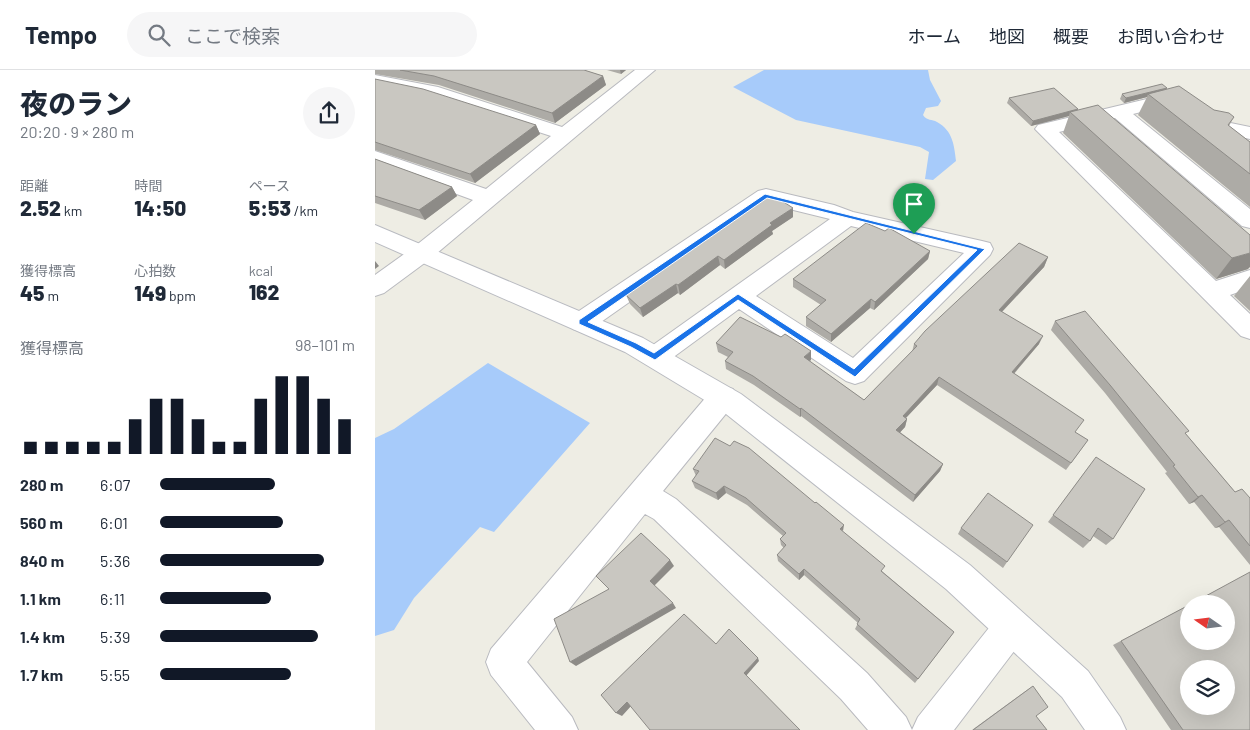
<!DOCTYPE html>
<html lang="ja">
<head>
<meta charset="utf-8">
<style>
	:root { --surface:#fff; --page:#f6f6f7; --text:#1f2937; --muted:#747a83; --line:#e0e1e3; --accent:#111827 }
	body { margin:0; font-family:Barlow,"Noto Sans JP",sans-serif; background:var(--page); color:var(--text); height:100vh; display:flex; flex-direction:column; font-size:19px; white-space:nowrap }
	* { box-sizing:border-box; margin:0 }
	p { font-size:16px; color:var(--muted) }
	.icon { flex:none; width:28px; height:28px; fill:none; stroke:currentColor; stroke-width:2; stroke-linecap:round; stroke-linejoin:round }
	.map { position:relative; flex:1; overflow:hidden }
	.panel { display:flex; flex-direction:column; background:var(--surface); width:375px }
	.panel>* { flex:none }
	.needle { width:32px; rotate:284deg }
	.tools { position:absolute; left:805px; top:525px; display:grid; gap:10px }
	.tools a { display:grid; place-items:center; width:55px; height:55px; border-radius:50%; background:var(--surface); box-shadow:0 5px 20px #0002; font-size:25px }
	.pin { position:absolute; display:grid; place-items:center; width:42px; height:42px; color:#fff; margin:-51px -21px; border-radius:50% 50% 50% 0; rotate:-45deg; box-shadow:0 0 5px #0007 }
	.pin .icon { rotate:45deg }
	.round { display:grid; place-items:center; flex:none; width:52px; height:52px; border-radius:26px; background:var(--page) }
	.head { display:flex; align-items:center; justify-content:space-between; height:85px; padding:0 20px }
	h1 { font-size:28px; font-weight:800; line-height:38px }
	.metrics { display:grid; grid-template-columns:repeat(3,1fr); gap:8px; height:85px; padding:5px 20px }
	.metrics div { display:grid; align-content:center }
	.metrics b { font-size:21px; font-weight:800 }
	.metrics small { font-size:14px; font-weight:400 }
	.metrics p { font-size:14px }
	.chart { height:140px; padding:10px 20px }
	.chart p { display:flex; justify-content:space-between }
	.chart svg { width:100%; height:90px; margin-top:5px; stroke:var(--accent); stroke-width:6 }
	ul { padding:0 20px; list-style:none; font-size:16px }
	li { display:grid; grid-template-columns:80px 60px 1fr; align-items:center; height:38px }
	li i { height:12px; border-radius:6px; background:var(--accent) }
	header { display:flex; align-items:center; gap:30px; box-sizing:border-box; height:70px; padding:0 25px; background:var(--surface); border-bottom:1px solid var(--line) }
	header strong { font-size:24px }
	nav { display:flex; gap:28px; margin-inline-start:auto; font-size:18px }
	.search { width:350px; height:45px; background:var(--page); display:flex; align-items:center; gap:12px; box-sizing:border-box; padding:0 18px; border-radius:28px; color:var(--muted); font-size:19px }
	main { display:flex; flex:1; min-height:0 }
	.map>svg:first-child { display:block }
	.water { fill:#a7cbfa }
	.lines { fill:none; stroke-linecap:round; stroke-linejoin:round }
	.street-casing { stroke:#b9babf; stroke-width:2 }
	.secondary-casing { stroke:#b9bbc1; stroke-width:2 }
	.street { fill:#fff; fill-rule:evenodd }
	.secondary { fill:#fff; fill-rule:evenodd }
	.wall { fill:#adaba6 }
	.shaded-wall { fill:#8d8b87 }
	.building { fill:#c9c7c1; stroke:#8d8b87; fill-rule:evenodd }
	.route { fill:#1a73e8; stroke:#fff; fill-rule:evenodd }
</style>
</head>
<body>
<header>
<strong>Tempo</strong>
<div class="search"><svg class="icon" aria-label="search" viewBox="0 0 24 24"><circle cx="10" cy="10" r="6"/><path d="M15 15l6 6"/></svg>ここで検索</div>
<nav><a>ホーム</a><a>地図</a><a>概要</a><a>お問い合わせ</a></nav>
</header>
<main>
<section class="panel">
<div class="head"><div><h1>夜のラン</h1><p>20:20 · 9 × 280 m</p></div><a class="round"><svg class="icon" aria-label="share" viewBox="0 0 24 24"><path d="M12 15V3M7 8l5-5 5 5M5 13v7h14v-7"/></svg></a></div>
<div class="metrics">
<div><p>距離</p><b>2.52<small> km</small></b></div>
<div><p>時間</p><b>14:50</b></div>
<div><p>ペース</p><b>5:53<small> /km</small></b></div>
</div>
<div class="metrics">
<div><p>獲得標高</p><b>45<small> m</small></b></div>
<div><p>心拍数</p><b>149<small> bpm</small></b></div>
<div><p>kcal</p><b>162</b></div>
</div>
<div class="chart"><p><span>獲得標高</span>98–101 m</p>
<svg viewBox="0 0 160 44" preserveAspectRatio="none"><path d="M5 44V38M15 44V38M25 44V38M35 44V38M45 44V38M55 44V27M65 44V17M75 44V17M85 44V27M95 44V38M105 44V38M115 44V17M125 44V6M135 44V6M145 44V17M155 44V27"/></svg>
</div>
<ul>
<li><b>280 m</b>6:07<i style="width:59%"></i></li>
<li><b>560 m</b>6:01<i style="width:63%"></i></li>
<li><b>840 m</b>5:36<i style="width:84%"></i></li>
<li><b>1.1 km</b>6:11<i style="width:57%"></i></li>
<li><b>1.4 km</b>5:39<i style="width:81%"></i></li>
<li><b>1.7 km</b>5:55<i style="width:67%"></i></li>
</ul>
</section>
<div class="map">
<svg width="875" height="660" viewBox="0 0 875 660">
	<rect width="100%" height="100%" fill="#eeede4"/>
	<!-- water -->
	<path class="water" d="M389 0H553L555 10 566 31 563 36 551 38 548 45C552 51 557 49 562 52 578 61 579 75 581 91L558 110 550 109 554 82 545 77 421 50 358 17Z
		M113 293 215 353 119 462 105 457 39 528 19 560 0 566V368L19 359Z"/>
	<g class="lines">
		<!-- street casing -->
		<g class="street-casing">
			<path id="street" d="M260 0H280L55 189 9 223 0 226V205L39 177 98 130 0 94V81L111 119 176 66 53 26 0 15V5L63 17 187 57Z
				M797 23 804 25 841 50 875 57V69L828 59 794 35 758 44 875 139V158L867 156 740 48 684 62 841 211 875 200V218L855 225 875 244V269L866 266 660 59 663 55Z
				M391 119 459 135 478 142 607 171 615 173 618 179 615 185 489 311 480 314 471 311 364 239 289 294 280 297 271 294 267 287 271 280 455 149 394 134 216 259 207 262 198 259 194 252 198 245 383 121ZM476 156 589 183 478 288 381 226Z
				M348 316 358 319 362 327 358 335 288 421 301 429 492 603 531 647 537 660H493L466 629 279 449 270 444 152 592 197 647 203 660H160L116 605 111 592 116 579 338 319Z
				M637 539 649 544 654 556 649 568 579 660H537L543 647 625 544Z"/>
		</g>
		<!-- secondary casing -->
		<g class="secondary-casing">
			<path id="secondary" d="M0 155 268 268 366 324 595 495 713 601 745 647 751 660H710L687 627 571 519 346 340 250 282 0 172Z"/>
		</g>
		<!-- street -->
		<use href="#street" class="street"/>
		<!-- secondary -->
		<use href="#secondary" class="secondary"/>
	</g>
	<!-- wall -->
	<path class="wall" d="M0 0H209L228 6 231 15 180 53 64 15 0 4Z
		M232 0H251L246 4Z
		M0 9 161 55 165 64 100 113 0 80Z
		M792 18 791 19 839 40 859 47 854 56 875 72V137L763 45 772 27 749 33 745 29 747 24Z
		M634 28 703 40 873 199 841 209 688 63 694 46 656 56 632 33Z
		M0 89 77 117 82 126 50 150 0 133Z
		M418 138V147L397 161 398 164 350 199 345 195 305 225 303 223 268 247 255 234 251 225Z
		M555 181 553 189 499 240 495 238 456 272 431 256V247L446 235 418 217V209Z
		M673 187 669 197 627 242 664 274 639 304 700 362 713 370 691 400 562 315 531 348 532 349 530 357 525 362 568 394 565 401 538 432 426 346 425 347 379 315 351 299 350 291 353 287 343 282 341 273 436 290 434 291 489 330 537 282 539 274Z
		M875 206V241L859 226Z
		M680 251 811 364 860 422 875 428V495L844 457 840 458 819 432 814 434 790 403 792 402 730 323 676 260Z
		M715 395 738 469 731 475 718 466 715 471 708 478 673 452Z
		M318 399 468 462 508 502 579 562 540 613 480 559 483 553 429 505 424 510 403 491 402 485 409 478 406 475 405 469 408 466 372 435 351 423 343 430 320 418 317 411 321 406Z
		M586 458 632 492 628 498 583 464Z
		M814 535 875 660H796L738 575Z
		M658 616 661 646 672 660H597L652 620Z"/>
	<!-- shaded-wall -->
	<path class="shaded-wall" d="M245 0H251L246 4Z
		M228 6 231 15 180 53 177 43Z
		M792 18 789 23 773 24 772 27 749 33 751 28Z
		M703 39 701 44 695 42 694 46 656 56 658 51Z
		M161 55 165 64 100 113 95 104Z
		M77 117 82 126 50 150 44 140Z
		M418 138V147L397 161 398 164 350 199 349 190 395 153Z
		M555 181 553 189 499 240 500 232Z
		M875 183V197L873 199 841 209 857 188Z
		M343 186 345 195 305 225 303 215Z
		M673 187 669 197 620 249 624 240Z
		M0 191 4 196 0 199Z
		M301 214 303 223 268 247 265 238Z
		M496 229 495 238 456 272V264Z
		M668 266 664 274 633 310 637 302Z
		M436 281V290L429 296V287Z
		M564 307 562 315 526 353 528 346Z
		M426 338V346L425 347V339Z
		M532 349 530 357 520 368 521 360Z
		M568 394 565 401 538 432 540 425Z
		M349 416 351 423 343 430 341 423Z
		M827 425 819 432 814 434 823 427Z
		M854 450 844 457 840 458 850 452Z
		M469 455 468 461 465 459Z
		M295 490 299 496 279 516 275 511Z
		M429 499V505L424 510V504Z
		M298 533 301 538 201 596 195 592Z
		M383 588 384 591 371 606 369 603Z
		M252 632 257 635 247 646 241 643Z"/>
	<!-- building -->
	<path class="building" d="M25 0H209L228 6 177 43 59 6Z
		M0 9 48 19 161 55 95 104 0 72Z
		M787 14 792 18 751 28 747 24Z
		M804 16 839 40 854 43 859 47 853 55 875 72V104L773 24Z
		M679 18 703 39 658 51 634 28Z
		M723 35 875 165V183L857 188 695 42Z
		M0 89 77 117 44 140 0 126Z
		M394 126 404 129 418 138 395 153 397 155 349 190 343 186 303 215 301 214 265 238 251 225Z
		M491 153 510 161 514 158 555 181 500 232 496 229 456 264 431 247 451 230 418 209Z
		M644 173 673 187 624 240 668 266 637 302 709 350 700 362 713 370 696 393 564 307 528 346 532 349 521 360 568 394 540 425 426 338 425 339 378 306 350 291 358 282 341 273 365 247 406 267 410 264 436 281 429 287 489 330 542 276 539 274 550 261Z
		M710 241 814 361 810 363 860 422 867 419 875 428V476L854 450 850 452 827 425 823 427 798 396 800 395 735 315 680 251Z
		M340 368 355 376 359 371 374 378 440 433 441 432 469 455 465 459 510 496 506 501 579 562 543 609 482 554 485 549 429 499 424 504 402 485 411 475 405 469 411 463 371 428 349 416 341 423 317 411 324 401 318 399Z
		M721 387 770 419 738 469 723 458 715 471 678 445Z
		M613 423 658 455 632 492 586 458Z
		M266 463 295 490 275 511 298 533 195 592 179 549 234 519 221 506Z
		M875 502V660H808L746 571 814 535V571H851V534H816ZM814 599H851V636H814Z
		M309 544 341 574 354 559 383 588 369 603 425 660H275L252 632 241 643 226 625Z
		M658 616 673 637 661 646 672 660H598Z"/>
	<!-- route -->
	<path class="route" d="M390 124 610 179 480 307 363 230 280 290 256 277 204 254V250ZM392 128 602 180 479 299 363 224 279 283 261 273 213 252Z"/>
</svg>
<div class="tools">
<a><svg class="needle" viewBox="-14 -14 28 28"><path d="M0-13l5 13h-10z" fill="#e53935"/><path d="M0 13l5-13h-10z" fill="#747a83"/></svg></a>
<a><svg class="icon" aria-label="layers" viewBox="0 0 24 24"><path d="M12 4l9 5-9 5-9-5zM3 14l9 5 9-5"/></svg></a>
</div>
<div class="pin" style="left:539px;top:164px;background:#1e9e55"><svg class="icon" aria-label="arrive" viewBox="0 0 24 24"><path d="M6 21V4h12l-3 4 3 4H6"/></svg></div>
</div>
</main>
</body>
</html>
